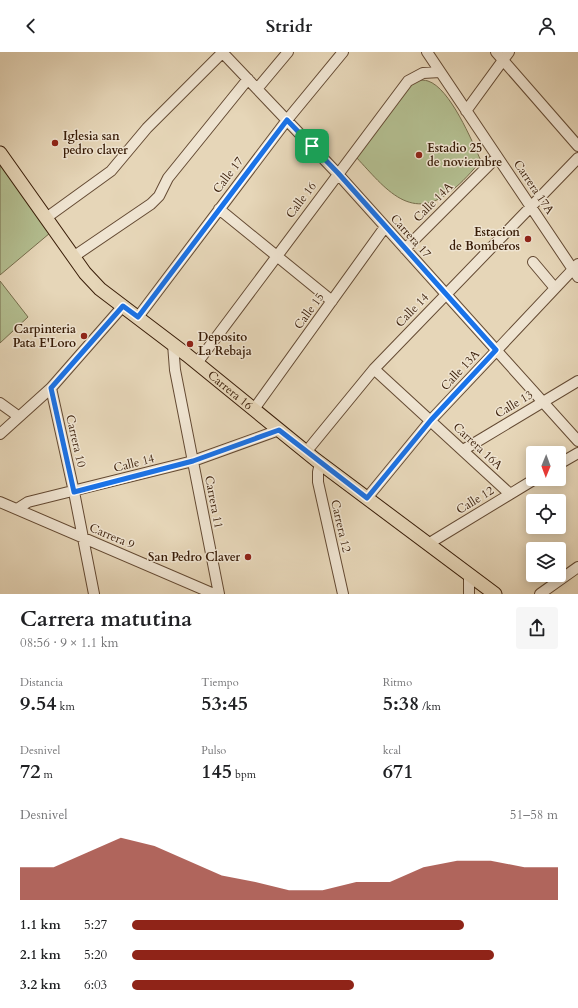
<!DOCTYPE html>
<html lang="es">
<head>
<meta charset="utf-8">
<style>
	:root { --surface:#fff; --page:#f6f6f6; --text:#202124; --muted:#757577; --accent:#8f2418 }
	body { margin:0; font-family:Cardo,serif; background:var(--page); color:var(--text); height:100vh; display:flex; flex-direction:column; font-size:15px; white-space:nowrap }
	* { box-sizing:border-box; margin:0 }
	p { font-size:13px; color:var(--muted) }
	.icon { flex:none; width:22px; height:22px; fill:none; stroke:currentColor; stroke-width:2; stroke-linecap:round; stroke-linejoin:round }
	.map { position:relative; height:542px; overflow:hidden }
	.side { display:flex; flex-direction:column; background:var(--surface); flex:1 }
	.side>* { flex:none }
	.needle { width:26px; rotate:181deg }
	.tools { position:absolute; left:526px; top:394px; display:grid; gap:8px }
	.tools a { display:grid; place-items:center; width:40px; height:40px; border-radius:4px; background:var(--surface); box-shadow:0 2px 10px #0003; font-size:20px }
	.pin { position:absolute; display:grid; place-items:center; width:34px; height:34px; color:#fff; margin:-17px; border-radius:8px; box-shadow:0 2px 6px #0006 }
	.round { display:grid; place-items:center; flex:none; width:42px; height:42px; border-radius:4px; background:var(--page) }
	.overview { display:flex; align-items:center; justify-content:space-between; height:68px; padding:0 20px }
	h1 { font-size:22px; font-weight:700; line-height:30px }
	.figures { display:grid; grid-template-columns:repeat(3,1fr); gap:6px; height:68px; padding:4px 20px }
	.figures div { display:grid; align-content:center }
	.figures b { font-size:20px; font-weight:700 }
	.figures small { font-size:11px; font-weight:400 }
	.figures p { font-size:11px }
	.chart { height:112px; padding:8px 20px }
	.chart p { display:flex; justify-content:space-between }
	.chart svg { width:100%; height:72px; margin-top:4px; fill:var(--accent); opacity:.7 }
	ul { padding:0 20px; list-style:none; font-size:13px }
	li { display:grid; grid-template-columns:64px 48px 1fr; align-items:center; height:30px }
	li i { height:10px; border-radius:5px; background:var(--accent) }
	header { display:flex; justify-content:space-between; align-items:center; height:52px; padding:0 20px; background:var(--surface); font-size:18px; font-weight:700 }
	.map>svg:first-child { display:block }
	.green { fill:#b3be90; stroke:#766d4c }
	.lines { fill:none; stroke-linecap:round; stroke-linejoin:round }
	.minor-casing { stroke:#644a33; stroke-width:12 }
	.major-casing { stroke:#381c07; stroke-width:15 }
	.minor { stroke:#efe4d1; stroke-width:10 }
	.major { stroke:#e6d6b8; stroke-width:13 }
	.route-casing { stroke:#fff; stroke-width:8 }
	.route { stroke:#1a73e8; stroke-width:5 }
	.poi-dot { fill:#8f2418; stroke:#efe4d1; stroke-width:1.5 }
	.labels { text-anchor:middle; dominant-baseline:central; stroke-width:3; stroke-linejoin:round; paint-order:stroke }
	.poi-label { font-size:12px; font-weight:bold; fill:#381c07; stroke:#efe4d1; text-anchor:start }
	.street-label { font-size:12px; fill:#381c07; stroke:#efe4d1 }
</style>
</head>
<body>
<header><svg class="icon" aria-label="back" viewBox="0 0 24 24"><path d="M15 5l-7 7 7 7"/></svg>Stridr<svg class="icon" aria-label="person" viewBox="0 0 24 24"><circle cx="12" cy="8" r="4"/><path d="M4 21q1-7 8-7t8 7"/></svg></header>
<div class="map">
<svg width="578" height="542" viewBox="0 0 578 542">
	<rect width="100%" height="100%" fill="#e6d6b8"/>
	<filter id="stains"><feTurbulence type="fractalNoise" baseFrequency=".005" numOctaves="4"/><feColorMatrix values="0 0 0 0 .2 0 0 0 0 .09 0 0 0 0 .02 0 0 0 .5 -.17"/></filter>
	<radialGradient id="worn" r=".72"><stop offset=".6" stop-color="#630" stop-opacity="0"/><stop offset="1" stop-color="#630" stop-opacity=".3"/></radialGradient>
	<!-- green -->
	<path class="green" d="M418 28C421 28 425 28 428 29 450 36 472 89 481 109 472 119 462 131 451 139 409 173 382 132 354 103L410 33Z
		M0 112 50 181 0 223Z
		M0 229 28 265 0 291Z"/>
	<g class="lines">
		<!-- minor casing -->
		<g class="minor-casing">
			<path id="minor" d="M222 0 337 121 578 389
				M427 0 578 225
				M496 0 578 94
				M257 37 288 0
				M466 59 509 0
				M219 157 332 249
				M46 166 111 119 147 76 223 0
				M405 197 497 105
				M73 205 151 152 159 144 168 126 248 27
				M533 210 554 235
				M138 265 287 68 343 0
				M173 292 175 318 219 542
				M197 311 408 29 423 21 440 20
				M374 317 510 442
				M51 336 74 440 94 542
				M0 351 18 364
				M254 357 385 175
				M0 382 51 336 123 254
				M463 398 578 329
				M306 400 374 317 578 106
				M320 411 318 420V430L343 542
				M559 412 578 401
				M367 446 431 368 578 212
				M0 450 214 542
				M17 457 28 450 193 409 279 378
				M428 492 535 427
				M469 523V542
				M540 542 578 515"/>
		</g>
		<!-- major casing -->
		<g class="major-casing">
			<g id="major">
				<path id="s1" d="M0 101 85 221 100 237 187 303 316 408 495 542"/>
			</g>
		</g>
		<!-- minor -->
		<use href="#minor" class="minor"/>
		<!-- major -->
		<use href="#major" class="major"/>
	</g>
	<g class="lines">
		<!-- route casing -->
		<g class="route-casing">
			<path id="route" d="M287 68 338 121 496 298 431 368 367 446 279 378 193 409 74 440 51 336 123 254 138 265Z"/>
		</g>
		<!-- route -->
		<use href="#route" class="route"/>
	</g>
	<!-- markers -->
	<g class="poi-dot">
		<circle cx="55" cy="91" r="4"/>
		<circle cx="419" cy="103" r="4"/>
		<circle cx="528" cy="187" r="4"/>
		<circle cx="84" cy="284" r="4"/>
		<circle cx="190" cy="292" r="4"/>
		<circle cx="248" cy="505" r="4"/>
	</g>
	<g class="labels">
		<!-- poi labels -->
		<g class="poi-label">
			<text x="63" y="84">Iglesia san<tspan x="63" dy="14">pedro claver</tspan></text>
			<text x="427" y="96">Estadio 25<tspan x="427" dy="14">de noviembre</tspan></text>
			<text x="520" y="180" text-anchor="end">Estacion<tspan x="520" dy="14">de Bomberos</tspan></text>
			<text x="76" y="277" text-anchor="end">Carpinteria<tspan x="76" dy="14">Pata E'Loro</tspan></text>
			<text x="198" y="285">Deposito<tspan x="198" dy="14">La Rebaja</tspan></text>
			<text x="240" y="505" text-anchor="end">San Pedro Claver</text>
		</g>
		<!-- street labels -->
		<g class="street-label">
			<text transform="translate(228 123) rotate(-53)">Calle 17</text>
			<text transform="translate(534 135) rotate(56)">Carrera 17A</text>
			<text transform="translate(301 148) rotate(-53)">Calle 16</text>
			<text transform="translate(433 150) rotate(-45)">Calle 14A</text>
			<text transform="translate(411 184) rotate(48)">Carrera 17</text>
			<text transform="translate(412 258) rotate(-46)">Calle 14</text>
			<text transform="translate(309 259) rotate(-54)">Calle 15</text>
			<text transform="translate(460 318) rotate(-47)">Calle 13A</text>
			<text stroke="none"><textPath href="#s1" startOffset="334">Carrera 16</textPath></text>
			<text transform="translate(514 352) rotate(-31)">Calle 13</text>
			<text transform="translate(76 389) rotate(77)">Carrera 10</text>
			<text transform="translate(478 394) rotate(43)">Carrera 16A</text>
			<text transform="translate(134 411) rotate(-14)">Calle 14</text>
			<text transform="translate(475 448) rotate(-32)">Calle 12</text>
			<text transform="translate(214 450) rotate(79)">Carrera 11</text>
			<text transform="translate(341 474) rotate(77)">Carrera 12</text>
			<text transform="translate(112 484) rotate(23)">Carrera 9</text>
		</g>
	</g>
	<rect width="100%" height="100%" filter="url(#stains)"/>
	<rect width="100%" height="100%" fill="url(#worn)"/>
</svg>
<div class="tools">
<a><svg class="needle" viewBox="-14 -14 28 28"><path d="M0-13l5 13h-10z" fill="#e53935"/><path d="M0 13l5-13h-10z" fill="#757577"/></svg></a>
<a><svg class="icon" aria-label="locate" viewBox="0 0 24 24"><circle cx="12" cy="12" r="6"/><path d="M12 2v4M12 18v4M2 12h4M18 12h4"/></svg></a>
<a><svg class="icon" aria-label="layers" viewBox="0 0 24 24"><path d="M12 4l9 5-9 5-9-5zM3 14l9 5 9-5"/></svg></a>
</div>
<div class="pin" style="left:312px;top:94px;background:#1e9e55"><svg class="icon" aria-label="arrive" viewBox="0 0 24 24"><path d="M6 21V4h12l-3 4 3 4H6"/></svg></div>
</div>
<section class="side">
<div class="overview"><div><h1>Carrera matutina</h1><p>08:56 · 9 × 1.1 km</p></div><a class="round"><svg class="icon" aria-label="share" viewBox="0 0 24 24"><path d="M12 15V3M7 8l5-5 5 5M5 13v7h14v-7"/></svg></a></div>
<div class="figures">
<div><p>Distancia</p><b>9.54<small> km</small></b></div>
<div><p>Tiempo</p><b>53:45</b></div>
<div><p>Ritmo</p><b>5:38<small> /km</small></b></div>
</div>
<div class="figures">
<div><p>Desnivel</p><b>72<small> m</small></b></div>
<div><p>Pulso</p><b>145<small> bpm</small></b></div>
<div><p>kcal</p><b>671</b></div>
</div>
<div class="chart"><p><span>Desnivel</span>51–58 m</p>
<svg viewBox="0 0 160 44" preserveAspectRatio="none"><path d="M0 44V24L10 24L20 15L30 6L40 11L50 20L60 29L70 33L80 38L90 38L100 33L110 33L120 24L130 20L140 20L150 24L160 24V44z"/></svg>
</div>
<ul>
<li><b>1.1 km</b>5:27<i style="width:78%"></i></li>
<li><b>2.1 km</b>5:20<i style="width:85%"></i></li>
<li><b>3.2 km</b>6:03<i style="width:52%"></i></li>
</ul>
</section>
</body>
</html>
